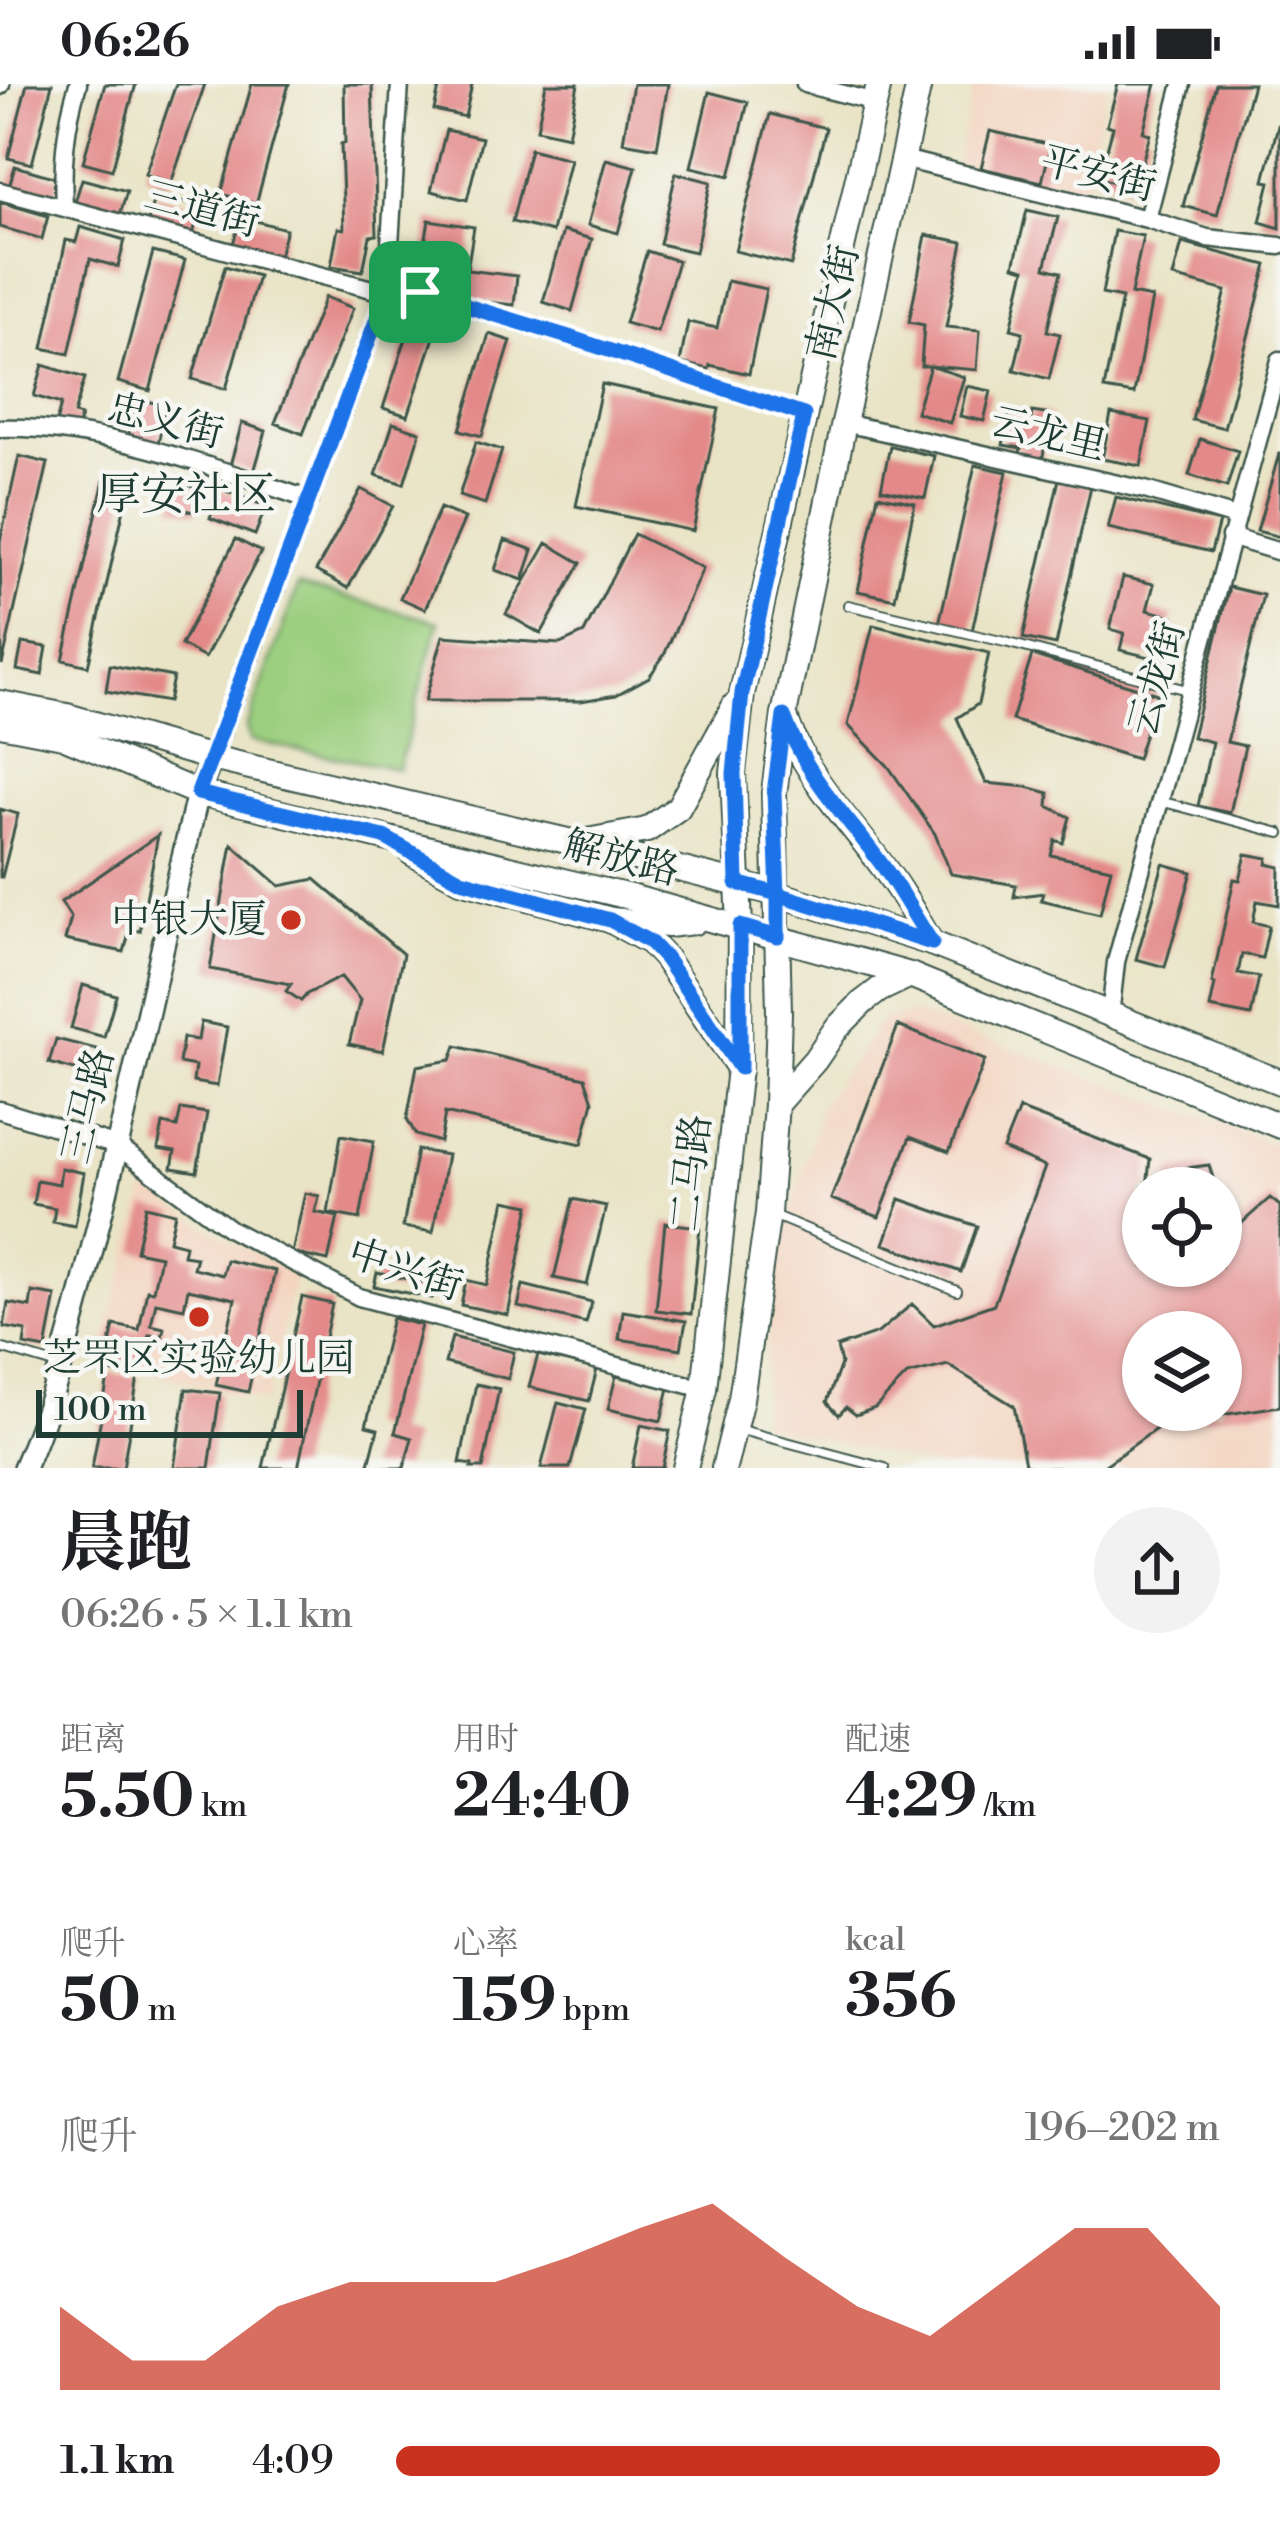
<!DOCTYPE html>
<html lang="zh">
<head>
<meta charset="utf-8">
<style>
	:root { --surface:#fff; --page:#f2f2f2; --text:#202124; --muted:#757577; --accent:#c8321e }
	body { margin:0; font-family:"Libre Bodoni","Noto Serif SC",serif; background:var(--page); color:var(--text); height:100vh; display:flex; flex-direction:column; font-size:45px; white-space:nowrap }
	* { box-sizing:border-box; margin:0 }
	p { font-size:39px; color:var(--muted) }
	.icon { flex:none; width:66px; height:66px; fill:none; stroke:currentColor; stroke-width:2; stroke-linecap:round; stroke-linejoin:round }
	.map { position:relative; height:1384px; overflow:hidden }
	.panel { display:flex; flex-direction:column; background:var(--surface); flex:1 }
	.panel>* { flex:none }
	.tools { position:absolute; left:1122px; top:1083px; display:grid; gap:24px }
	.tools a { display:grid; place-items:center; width:120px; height:120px; border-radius:50%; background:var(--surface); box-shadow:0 3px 9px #0004; font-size:60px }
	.scale { position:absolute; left:36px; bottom:30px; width:267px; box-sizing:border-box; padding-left:12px; border:6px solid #1f3d34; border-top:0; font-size:33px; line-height:42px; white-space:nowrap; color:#1f3d34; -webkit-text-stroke:9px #f6f6f2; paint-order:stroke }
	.pin { position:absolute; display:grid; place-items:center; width:102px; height:102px; color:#fff; margin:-51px; border-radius:24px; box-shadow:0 6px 18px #0006 }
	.round { display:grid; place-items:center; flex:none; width:126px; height:126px; border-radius:63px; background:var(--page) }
	.headline { display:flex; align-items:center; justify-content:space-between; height:204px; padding:0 60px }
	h1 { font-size:66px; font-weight:700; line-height:90px }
	.figures { display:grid; grid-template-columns:repeat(3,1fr); gap:18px; height:204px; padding:12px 60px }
	.figures div { display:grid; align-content:center }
	.figures b { font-size:60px; font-weight:700 }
	.figures small { font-size:33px; font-weight:400 }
	.figures p { font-size:33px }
	.chart { height:336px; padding:24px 60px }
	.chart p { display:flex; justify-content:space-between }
	.chart svg { width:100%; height:216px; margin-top:12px; fill:var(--accent); opacity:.7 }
	ul { padding:0 60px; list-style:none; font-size:39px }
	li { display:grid; grid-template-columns:192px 144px 1fr; align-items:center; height:90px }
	li i { height:30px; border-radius:15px; background:var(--accent) }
	.status { display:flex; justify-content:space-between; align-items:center; height:84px; padding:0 60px; background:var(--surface); direction:ltr }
	.status svg { height:33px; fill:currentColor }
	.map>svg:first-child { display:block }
	.built { fill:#f3d4bf; fill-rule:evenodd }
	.green { fill:#9ccf7f; stroke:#5e865a; stroke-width:3 }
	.building { fill:#e38989; fill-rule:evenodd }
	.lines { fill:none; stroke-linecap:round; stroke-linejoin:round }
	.service-casing { stroke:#3d564a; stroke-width:12 }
	.minor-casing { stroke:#3d564a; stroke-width:21 }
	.tertiary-casing { stroke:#3d564a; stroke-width:26 }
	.secondary-casing { stroke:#3d564a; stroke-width:28 }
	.primary-casing { stroke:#3d564a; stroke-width:28 }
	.service { stroke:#fff; stroke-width:8 }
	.minor { stroke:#fff; stroke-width:16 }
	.tertiary { stroke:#fff; stroke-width:21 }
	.secondary { stroke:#fff; stroke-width:24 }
	.primary { stroke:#fff; stroke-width:24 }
	.route-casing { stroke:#fff; stroke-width:24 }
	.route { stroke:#1a73e8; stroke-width:15 }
	.poi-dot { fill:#c8321e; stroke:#f6f6f2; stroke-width:4.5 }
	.labels { text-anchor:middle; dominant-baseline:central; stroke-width:9; stroke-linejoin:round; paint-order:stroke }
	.street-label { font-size:39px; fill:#1f3d34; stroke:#f6f6f2 }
	.poi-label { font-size:39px; fill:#1f3d34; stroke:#f6f6f2; text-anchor:end }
	.quarter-label { font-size:45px; fill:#1f3d34; stroke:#f6f6f2 }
</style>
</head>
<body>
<div class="status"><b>06:26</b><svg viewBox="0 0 49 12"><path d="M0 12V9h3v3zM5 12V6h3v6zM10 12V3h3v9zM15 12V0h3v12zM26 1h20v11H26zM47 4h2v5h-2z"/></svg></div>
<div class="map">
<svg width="1280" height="1384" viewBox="0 0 1280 1384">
	<rect width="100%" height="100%" fill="#f6f6f2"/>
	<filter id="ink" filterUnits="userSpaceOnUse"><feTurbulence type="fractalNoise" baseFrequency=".00833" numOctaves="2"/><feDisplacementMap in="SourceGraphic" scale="24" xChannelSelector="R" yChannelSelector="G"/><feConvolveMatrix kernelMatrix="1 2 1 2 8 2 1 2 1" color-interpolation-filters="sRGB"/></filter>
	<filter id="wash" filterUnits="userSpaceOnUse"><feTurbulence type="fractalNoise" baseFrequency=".004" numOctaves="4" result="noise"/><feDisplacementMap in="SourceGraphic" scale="48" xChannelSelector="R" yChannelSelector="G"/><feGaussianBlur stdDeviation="2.7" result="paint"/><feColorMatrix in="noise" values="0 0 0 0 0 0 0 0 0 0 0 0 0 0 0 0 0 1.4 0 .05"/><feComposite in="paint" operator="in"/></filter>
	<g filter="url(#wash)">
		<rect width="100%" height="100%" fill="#e9e4c6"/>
		<!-- built -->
		<path class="built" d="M974 0H1107L1084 108 956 80Z
			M913 929 1280 1062V1384H942L761 1340 773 1193 822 1019 881 937ZM1143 1104H1221V1182H1143ZM1143 1248H1221V1326H1143Z
			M150 1107 231 1158 296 1190 266 1318 100 1275 145 1108Z"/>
		<!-- green -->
		<path class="green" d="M298 501 439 538 398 685 251 657 246 644Z"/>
		<g id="blocks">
			<!-- building -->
			<path class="building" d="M27 0H52L32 80 8 74Z
				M105 0H136L112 86 83 78Z
				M176 0H205L171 99 145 90Z
				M252 0H289L256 120 221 110Z
				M344 0H372L377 151 370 152 363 187 331 182 338 144 344 145 341 60 345 59Z
				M440 0H472L465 33 434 26Z
				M546 0H578L568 52 537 45Z
				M633 0H668L657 64 623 58Z
				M1118 0H1156L1143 48 1150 50 1135 104 1099 94 1113 43 1107 41Z
				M1216 0H1253L1217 131 1183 122Z
				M709 8 748 18 730 92 691 83Z
				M770 30 826 44 791 181 735 167Z
				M1278 41H1280V144L1260 138 1270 98 1264 97Z
				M446 46 482 54 467 116 431 107Z
				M990 47 1051 61 1042 98 981 84Z
				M530 65 570 75 552 148 512 138Z
				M606 75 636 83 618 149 588 141Z
				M15 82 60 95 54 116 9 103Z
				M676 89 711 98 695 168 660 160Z
				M82 95 127 107 120 131 75 118Z
				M155 110 201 123 193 150 148 137Z
				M0 118 48 132 42 155 0 143Z
				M1027 126 1058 133 1045 184 1061 188 1047 247 1060 250 1049 295 1014 286 1023 248 1011 245 1025 185 1014 182Z
				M241 133 286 145 279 172 233 160Z
				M429 136 474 143 467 186 517 192 514 221 451 214 453 199 419 194Z
				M80 143 125 156 118 183 90 175 69 270 43 264 66 156 76 158Z
				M563 147 592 155 572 227 543 218Z
				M1114 147 1143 152 1131 210 1152 214 1134 310 1104 305 1122 214 1102 210Z
				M926 151 963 158 946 243 980 246 977 286 930 282 964 293 950 339 916 328 930 282H921L924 241 909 238Z
				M1182 159 1267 181 1224 344 1192 336 1226 207 1173 193Z
				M647 167 678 177 657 248 625 239Z
				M153 168 185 176 150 307 118 298Z
				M225 182 258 192 226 305 192 295Z
				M727 197 766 205 749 290 710 281 709 285 680 279 688 238 717 244Z
				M325 213 353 224 303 350 275 339Z
				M415 227 440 235 408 332 383 324Z
				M489 250 511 257 482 352 460 346Z
				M43 281 85 294 74 330 81 332 77 345 56 339 61 320 34 312Z
				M602 300 719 325 693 447 576 422Z
				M967 302 991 307 984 337 960 332Z
				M136 315 166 321 158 360 128 354Z
				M1032 328 1051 331 1042 377 1019 373 1021 364 1003 361 1009 331 1031 335Z
				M1111 330 1150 337 1141 382 1102 375Z
				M242 339 266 347 254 388 230 381Z
				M393 339 420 348 404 400 376 391Z
				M1200 355 1238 367 1227 403 1189 391Z
				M476 358 502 366 485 420 459 412Z
				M890 362 934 372 925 414 881 405Z
				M1279 370H1280V453L1257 447Z
				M19 372 48 379 2 581 0 458Z
				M975 381 1007 388 972 547 939 540Z
				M105 392 130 398 88 582 63 576Z
				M1059 395 1091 402 1056 561 1023 554Z
				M179 399 202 405 197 429 173 423Z
				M221 405 266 422 255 451 210 434Z
				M361 405 393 422 348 504 316 487Z
				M878 411 915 419 895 515 858 507Z
				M1116 413 1219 438 1211 468 1108 444Z
				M440 424 465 434 425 525 400 514Z
				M634 450 703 484 664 571 649 593 616 611 581 617H425L443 552 560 560 584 549Z
				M236 455 261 468 205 574 181 561Z
				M505 456 533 466 523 496 495 486Z
				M547 459 581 479 541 550 506 530Z
				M1123 493 1154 500 1147 526 1173 532 1162 576 1120 566 1124 549 1110 545Z
				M1229 503 1263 511 1227 658 1245 662 1230 729 1198 722 1212 658 1192 653Z
				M873 541 989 569 978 620 957 634 986 699 1027 703 1049 709 1048 722 1070 733 1063 759 1055 756 1051 771 1111 784 1100 830 1041 816 1043 809 1014 813 1016 801 951 790 935 750 888 682 848 641Z
				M22 559 47 563 42 591 17 586Z
				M1032 571 1157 610 1137 675 1012 636Z
				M110 581 173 593 168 618 106 607Z
				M0 725 18 730 2 793H0Z
				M158 751 140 847 130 846 124 868 65 856 71 834 61 818Z
				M232 760 280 802 315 795 403 870 383 967 349 960 360 916 341 893 307 910 301 917 286 907 291 900 210 885Z
				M1246 770 1268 774 1267 780 1280 783 1279 821 1257 817 1253 838 1269 842 1262 874 1242 870 1238 889 1259 893 1251 932 1210 924 1215 900 1212 899 1234 795 1240 796Z
				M1163 780 1192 788 1165 883 1136 875Z
				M83 901 116 911 104 953 71 944Z
				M201 938 227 943 217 1002 193 998 195 982 179 979 183 954 198 956Z
				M898 942 985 976 949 1068 910 1053 879 1133 831 1115Z
				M56 955 100 966 93 991 49 979Z
				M456 962 585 994 593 1017 582 1060 445 1029 440 1058 416 1051 407 1035 417 982 451 976Z
				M181 1025 207 1029 197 1088 172 1084 175 1068 158 1065 163 1040 177 1043Z
				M1019 1025 1150 1075 1147 1104H1143V1182H1221V1121L1234 1146 1270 1114 1280 1122V1322L1163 1340 1101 1384H1037L1025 1380 1014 1322 948 1281 907 1291 875 1324 856 1331 846 1323 839 1331 827 1318 841 1280 837 1263 878 1249 912 1220 934 1241 994 1220 1045 1083 1003 1065ZM1143 1248H1221V1326H1143Z
				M341 1051 374 1057 360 1135 328 1129Z
				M417 1066 447 1071 433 1148 403 1143Z
				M1209 1081 1216 1104H1163L1173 1086Z
				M61 1084 84 1089 75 1142 53 1138 55 1124 33 1120 37 1096 59 1100Z
				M305 1109 319 1112 315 1128 338 1133 328 1177 292 1169Z
				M573 1115 606 1122 587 1201 554 1194Z
				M900 1115 977 1142 961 1188 884 1160Z
				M505 1116 530 1121 508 1231 461 1221 466 1196 487 1201Z
				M146 1122 175 1129 169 1157 185 1161 183 1171 196 1173 193 1184 222 1191 226 1176 275 1187 248 1308 216 1301 235 1215 188 1205 184 1224 156 1218 151 1241 164 1244 162 1253 149 1251 142 1283 107 1274 114 1241 139 1246 147 1206 153 1207 160 1172 136 1167Z
				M665 1139 700 1143 691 1230 656 1226Z
				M377 1189 434 1200 432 1214 374 1202Z
				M523 1201 592 1218 586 1239 518 1223Z
				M32 1208 56 1212 46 1265 24 1261 26 1247 4 1243 8 1219 30 1223Z
				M302 1213 332 1220 298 1384H263Z
				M623 1227 686 1237 681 1265 619 1255Z
				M392 1234 421 1241 395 1349 412 1354 404 1384H368L378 1345 366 1342Z
				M452 1253 514 1268 508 1295 445 1279Z
				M538 1271 597 1285 589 1317 529 1303Z
				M109 1288 138 1293 123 1384H92Z
				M616 1292 669 1304 661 1337 608 1325Z
				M476 1300 499 1305 483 1384H471L472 1381 460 1379Z
				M186 1305 220 1309 209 1384H174Z
				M558 1318 586 1325 570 1384H541Z
				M641 1341 670 1347 662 1384H632Z"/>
		</g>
	</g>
	<g filter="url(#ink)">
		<use href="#blocks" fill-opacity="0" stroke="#3d564a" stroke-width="3"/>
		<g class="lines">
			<!-- service casing -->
			<g class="service-casing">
				<path id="service" d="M848 521 1005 558 1187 606
					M1160 717 1280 749
					M775 1132 957 1207
					M0 1264 55 1280
					M741 1346 885 1384"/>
			</g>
			<!-- minor casing -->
			<g class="minor-casing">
				<path id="minor" d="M805 0 875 18
					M0 2 1 0
					M903 75 1147 135 1207 154 1280 162
					M0 107 387 209H420L572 254 804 331
					M64 124C62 80 65 42 78 0
					M1147 135 1182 0
					M844 339 1145 406 1236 433
					M0 344C100 341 216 384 310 416
					M1230 453 1280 468
					M212 674 387 209 400 0
					M1110 932 1116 878 1280 276
					M0 1026 117 1062 230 1145 359 1213 704 1305"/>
			</g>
			<!-- tertiary casing -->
			<g class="tertiary-casing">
				<path id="tertiary" d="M24 1384C60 1302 79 1216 101 1130 135 990 165 849 198 709L212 674"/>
			</g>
			<!-- secondary casing -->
			<g class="secondary-casing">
				<path id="secondary" d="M0 619 67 632 212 674 576 759 778 810 931 859 1280 998
					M0 640 63 652 198 709 634 814 910 891 1280 1042
					M412 769 461 796 610 836 668 841 694 838"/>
			</g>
			<!-- primary casing -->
			<g class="primary-casing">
				<path id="primary" d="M786 636C808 699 854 740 891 794 906 815 918 837 931 859
					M576 759 647 746 678 724 735 621
					M610 836 650 858 665 874 739 984
					M776 1020 815 976 836 945 862 919 879 906 910 891
					M685 1384 704 1305 739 984 740 842 733 689 742 609 879 0
					M724 1384 741 1315 768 1129 776 1020 779 929 774 709 784 631 844 339 919 0"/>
			</g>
			<!-- service -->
			<use href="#service" class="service"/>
			<!-- minor -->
			<use href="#minor" class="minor"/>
			<!-- tertiary -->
			<use href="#tertiary" class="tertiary"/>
			<!-- secondary -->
			<use href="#secondary" class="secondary"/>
			<!-- primary -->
			<use href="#primary" class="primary"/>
		</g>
	</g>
	<g class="lines" filter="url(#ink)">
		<!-- route casing -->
		<g class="route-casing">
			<path id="route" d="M420 208H387L198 709 384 753 461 796 610 836 650 858 665 874 740 984V842L778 853V810L932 859C918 838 906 816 892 795 852 735 810 703 784 632L774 709 778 810 737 799 734 689 742 609 804 331 572 254 420 208"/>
		</g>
		<!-- route -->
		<use href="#route" class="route"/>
	</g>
	<!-- markers -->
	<g class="poi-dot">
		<circle cx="291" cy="836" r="12"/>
		<circle cx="199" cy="1233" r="12"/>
	</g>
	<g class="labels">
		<!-- street labels -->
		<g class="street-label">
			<text transform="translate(1098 91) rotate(14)">平安街</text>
			<text transform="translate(202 126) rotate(15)">三道街</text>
			<text transform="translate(834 219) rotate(-77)">南大街</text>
			<text transform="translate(165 338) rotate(14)">忠义街</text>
			<text transform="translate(1048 351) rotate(13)">云龙里</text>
			<text transform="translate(1158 595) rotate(-75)">云龙街</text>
			<text transform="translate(621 775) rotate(14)">解放路</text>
			<text transform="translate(89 1022) rotate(-77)">三马路</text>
			<text transform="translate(692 1089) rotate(-84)">二马路</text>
			<text transform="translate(405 1187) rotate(18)">中兴街</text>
		</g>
		<!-- poi labels -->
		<g class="poi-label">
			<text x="267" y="836">中银大厦</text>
			<text x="199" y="1275" text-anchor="middle">芝罘区实验幼儿园</text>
		</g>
		<!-- quarter labels -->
		<g class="quarter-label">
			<text x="186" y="411">厚安社区</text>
		</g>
	</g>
</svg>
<div class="tools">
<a><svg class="icon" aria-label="locate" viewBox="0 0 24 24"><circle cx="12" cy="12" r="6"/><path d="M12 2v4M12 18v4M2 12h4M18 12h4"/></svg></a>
<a><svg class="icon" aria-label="layers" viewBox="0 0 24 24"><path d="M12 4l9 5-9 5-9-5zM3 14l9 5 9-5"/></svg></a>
</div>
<div class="scale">100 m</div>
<div class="pin" style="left:420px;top:208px;background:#1e9e55"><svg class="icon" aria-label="arrive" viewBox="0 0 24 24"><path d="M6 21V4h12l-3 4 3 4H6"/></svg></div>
</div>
<section class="panel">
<div class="headline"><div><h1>晨跑</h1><p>06:26 · 5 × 1.1 km</p></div><a class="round"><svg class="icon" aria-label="share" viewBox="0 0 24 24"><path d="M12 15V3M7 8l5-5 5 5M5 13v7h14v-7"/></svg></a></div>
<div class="figures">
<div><p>距离</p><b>5.50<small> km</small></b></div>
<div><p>用时</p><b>24:40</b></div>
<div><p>配速</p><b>4:29<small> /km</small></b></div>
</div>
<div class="figures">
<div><p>爬升</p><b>50<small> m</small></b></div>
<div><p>心率</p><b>159<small> bpm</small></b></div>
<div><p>kcal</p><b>356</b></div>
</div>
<div class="chart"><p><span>爬升</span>196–202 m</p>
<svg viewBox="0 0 160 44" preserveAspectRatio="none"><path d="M0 44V27L10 38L20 38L30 27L40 22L50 22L60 22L70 17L80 11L90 6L100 17L110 27L120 33L130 22L140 11L150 11L160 27V44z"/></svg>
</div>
<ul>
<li><b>1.1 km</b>4:09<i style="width:100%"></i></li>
</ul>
</section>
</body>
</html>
